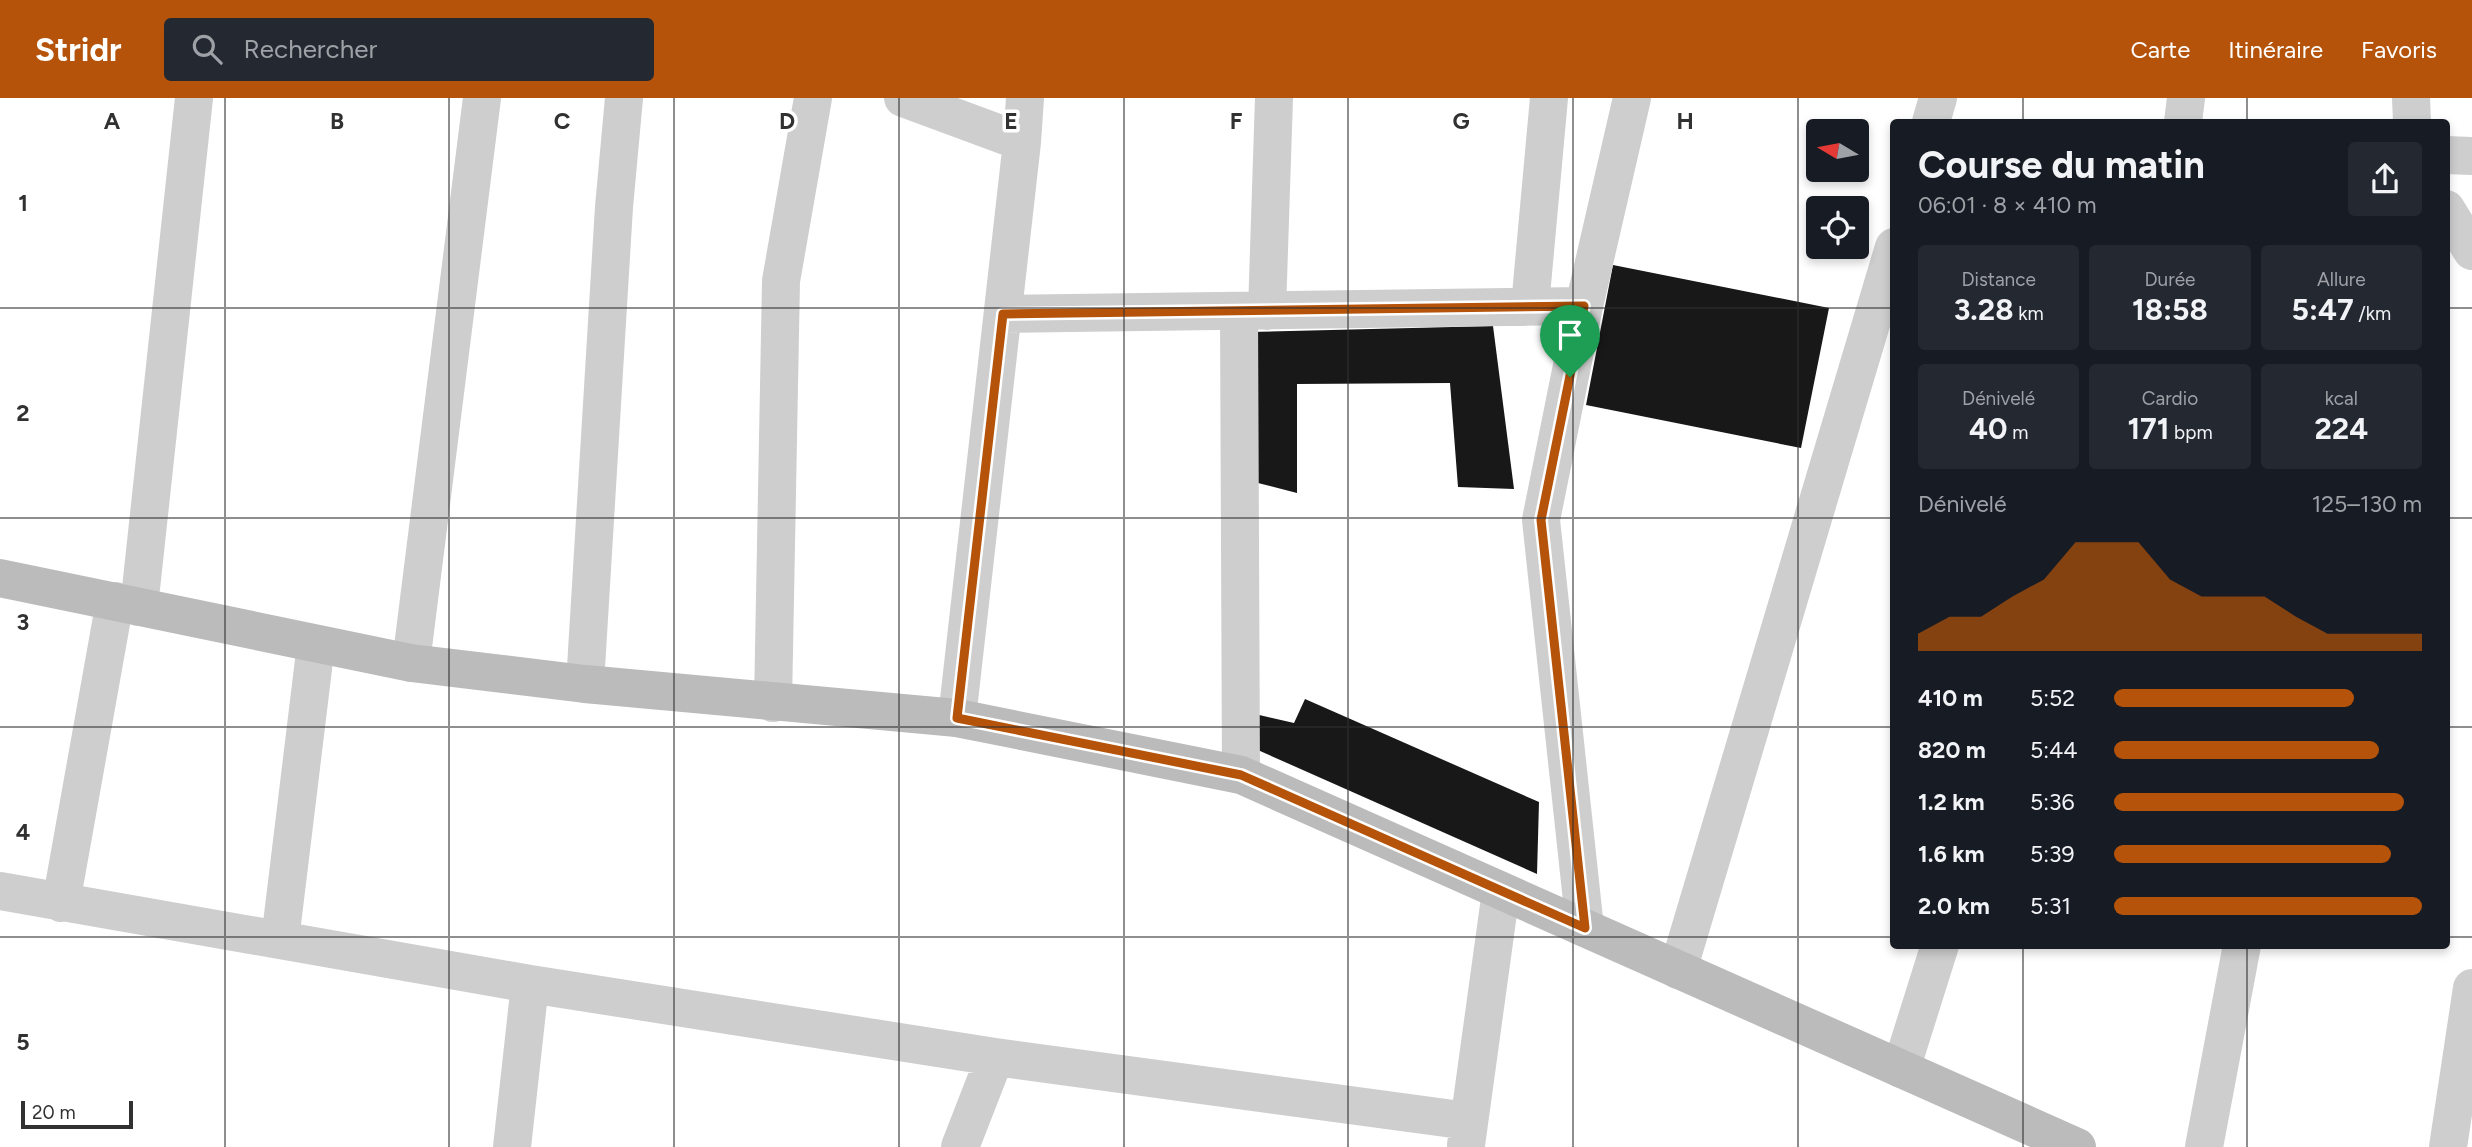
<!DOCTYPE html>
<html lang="fr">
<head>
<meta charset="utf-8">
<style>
	:root { --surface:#171b24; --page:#242831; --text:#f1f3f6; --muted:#9ea1a6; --accent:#b45309 }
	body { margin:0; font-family:Figtree,sans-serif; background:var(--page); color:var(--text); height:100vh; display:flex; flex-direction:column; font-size:26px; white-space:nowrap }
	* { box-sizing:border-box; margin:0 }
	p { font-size:23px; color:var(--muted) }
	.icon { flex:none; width:38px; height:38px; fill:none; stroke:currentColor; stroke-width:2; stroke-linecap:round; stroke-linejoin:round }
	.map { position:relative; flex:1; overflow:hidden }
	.sheet { position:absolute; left:1890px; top:21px; width:560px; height:830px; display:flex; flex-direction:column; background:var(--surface); border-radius:7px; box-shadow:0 4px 10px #0003 }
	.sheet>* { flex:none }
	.needle { width:46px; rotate:280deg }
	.fabs { position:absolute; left:1806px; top:21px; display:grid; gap:14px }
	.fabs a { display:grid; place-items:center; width:63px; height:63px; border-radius:7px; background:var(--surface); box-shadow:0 4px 10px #0003; font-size:35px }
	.scale { position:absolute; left:21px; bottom:18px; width:112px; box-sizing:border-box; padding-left:7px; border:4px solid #313131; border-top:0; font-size:19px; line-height:24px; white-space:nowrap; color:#313131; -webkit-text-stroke:5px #fff; paint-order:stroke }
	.pin { position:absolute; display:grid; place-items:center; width:60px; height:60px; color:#fff; margin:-72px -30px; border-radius:50% 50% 50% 0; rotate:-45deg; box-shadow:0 0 7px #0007 }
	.pin .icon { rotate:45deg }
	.round { display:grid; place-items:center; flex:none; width:74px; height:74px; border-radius:7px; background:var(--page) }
	.head { display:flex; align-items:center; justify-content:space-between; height:119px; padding:0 28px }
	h1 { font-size:38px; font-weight:700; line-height:52px }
	.metrics { display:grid; grid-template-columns:repeat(3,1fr); gap:10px; height:119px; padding:7px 28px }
	.metrics div { display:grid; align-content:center; border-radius:7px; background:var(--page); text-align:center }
	.metrics b { font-size:30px; font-weight:700 }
	.metrics small { font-size:19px; font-weight:400 }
	.metrics p { font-size:19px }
	.chart { height:196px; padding:14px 28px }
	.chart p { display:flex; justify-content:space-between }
	.chart svg { width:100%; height:126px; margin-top:7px; fill:var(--accent); opacity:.7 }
	ul { padding:0 28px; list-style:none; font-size:23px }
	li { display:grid; grid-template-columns:112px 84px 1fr; align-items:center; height:52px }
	li i { height:18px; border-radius:9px; background:var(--accent) }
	header { display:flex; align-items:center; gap:42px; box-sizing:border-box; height:98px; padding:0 35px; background:var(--accent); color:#fff }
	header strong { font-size:33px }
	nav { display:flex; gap:38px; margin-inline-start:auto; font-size:24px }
	.search { width:490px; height:63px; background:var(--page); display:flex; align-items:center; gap:18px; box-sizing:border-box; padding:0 24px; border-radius:7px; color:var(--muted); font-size:26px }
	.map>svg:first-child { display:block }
	.building { fill:#181818 }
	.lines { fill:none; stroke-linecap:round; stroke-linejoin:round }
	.street { stroke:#cecece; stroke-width:38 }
	.secondary { stroke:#bbb; stroke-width:38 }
	.route-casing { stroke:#fff; stroke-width:14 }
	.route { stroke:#b45309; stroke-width:9 }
	.grid { fill:none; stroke:#313131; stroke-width:2; stroke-opacity:0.55 }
	.grid-label { font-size:23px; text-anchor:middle; font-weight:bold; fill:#313131; stroke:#fff; stroke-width:7; stroke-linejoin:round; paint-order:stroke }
</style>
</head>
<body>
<header>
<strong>Stridr</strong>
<div class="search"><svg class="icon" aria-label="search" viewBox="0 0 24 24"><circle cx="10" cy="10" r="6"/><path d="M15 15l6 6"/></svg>Rechercher</div>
<nav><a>Carte</a><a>Itinéraire</a><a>Favoris</a></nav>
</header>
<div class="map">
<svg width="2472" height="1049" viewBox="0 0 2472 1049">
	<rect width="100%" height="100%" fill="#fff"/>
	<!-- building -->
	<path class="building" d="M1613 167 1829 210 1801 350 1586 307Z
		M1493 228 1514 391 1458 389 1450 285 1297 286V395L1250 383 1249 234Z
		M1305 601 1539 704 1537 776 1251 649 1255 616 1294 625Z"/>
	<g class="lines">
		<!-- street -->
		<path class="street" d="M903 0 1022 44
			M2411 0 2412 24
			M1931 24 1938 0
			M2183 24 2186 0
			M2446 57 2472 58
			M2446 111 2472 153
			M1530 208 1549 0
			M1239 213 1241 677
			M1267 213 1274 0
			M1003 216 1584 208
			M139 509 194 0
			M411 565 482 0
			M585 586 614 109 624 0
			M773 605 781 183 813 0
			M957 620 1022 44 1025 0
			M0 793 530 886 995 959 1468 1023
			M61 805 115 503
			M1585 830 1541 422 1584 208 1632 0
			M280 842 316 546
			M1678 872 1894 149
			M1901 971 1940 847
			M1466 1047 1501 793
			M512 1049 530 886
			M960 1049 995 959
			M2204 1049 2242 847
			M2448 1049 2472 890"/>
		<!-- secondary -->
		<path class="secondary" d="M0 480 411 565 585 586 957 620 1241 677 2077 1049"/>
	</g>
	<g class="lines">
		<!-- route casing -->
		<g class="route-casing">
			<path id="route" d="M1584 208 1541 422 1585 830 1241 677 957 620 1003 216Z"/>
		</g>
		<!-- route -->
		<use href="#route" class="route"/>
	</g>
	<!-- grid -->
	<path class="grid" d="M225 0V1049M449 0V1049M674 0V1049M899 0V1049M1124 0V1049M1348 0V1049M1573 0V1049M1798 0V1049M2023 0V24M2247 0V24M0 210H1894M2446 210H2472M0 420H1894M2446 420H2472M0 629H1894M2446 629H2472M0 839H1894M2446 839H2472M2023 847V1049M2247 847V1049"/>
	<g class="grid-label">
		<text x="112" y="31">A</text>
		<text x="337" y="31">B</text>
		<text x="562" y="31">C</text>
		<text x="787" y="31">D</text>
		<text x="1011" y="31">E</text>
		<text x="1236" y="31">F</text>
		<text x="1461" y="31">G</text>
		<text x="1685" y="31">H</text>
		<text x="23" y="113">1</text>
		<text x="23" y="323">2</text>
		<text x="23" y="532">3</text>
		<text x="23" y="742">4</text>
		<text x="23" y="952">5</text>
	</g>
</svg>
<div class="fabs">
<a><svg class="needle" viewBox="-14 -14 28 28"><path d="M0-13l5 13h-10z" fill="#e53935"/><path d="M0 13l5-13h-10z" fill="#9ea1a6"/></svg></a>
<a><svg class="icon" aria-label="locate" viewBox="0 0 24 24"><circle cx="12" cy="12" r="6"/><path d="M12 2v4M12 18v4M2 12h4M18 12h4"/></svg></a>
</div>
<div class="scale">20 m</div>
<div class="pin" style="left:1570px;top:279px;background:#1e9e55"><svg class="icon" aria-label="arrive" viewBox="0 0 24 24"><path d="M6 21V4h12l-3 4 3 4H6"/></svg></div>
<section class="sheet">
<div class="head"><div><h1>Course du matin</h1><p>06:01 · 8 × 410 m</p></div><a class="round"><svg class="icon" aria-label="share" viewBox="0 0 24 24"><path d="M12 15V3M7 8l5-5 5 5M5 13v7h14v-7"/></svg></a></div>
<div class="metrics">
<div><p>Distance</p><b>3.28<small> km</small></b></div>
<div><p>Durée</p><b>18:58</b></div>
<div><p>Allure</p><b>5:47<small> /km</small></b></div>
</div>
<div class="metrics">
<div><p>Dénivelé</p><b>40<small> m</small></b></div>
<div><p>Cardio</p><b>171<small> bpm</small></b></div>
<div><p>kcal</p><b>224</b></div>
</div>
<div class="chart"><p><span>Dénivelé</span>125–130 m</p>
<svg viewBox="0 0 160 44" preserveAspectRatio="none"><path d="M0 44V38L10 32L20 32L30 25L40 19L50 6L60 6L70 6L80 19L90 25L100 25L110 25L120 32L130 38L140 38L150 38L160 38V44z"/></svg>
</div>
<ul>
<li><b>410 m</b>5:52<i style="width:78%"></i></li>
<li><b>820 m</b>5:44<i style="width:86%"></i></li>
<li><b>1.2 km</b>5:36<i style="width:94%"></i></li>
<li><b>1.6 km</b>5:39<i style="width:90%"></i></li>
<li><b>2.0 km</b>5:31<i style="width:100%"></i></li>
</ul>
</section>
</div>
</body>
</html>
